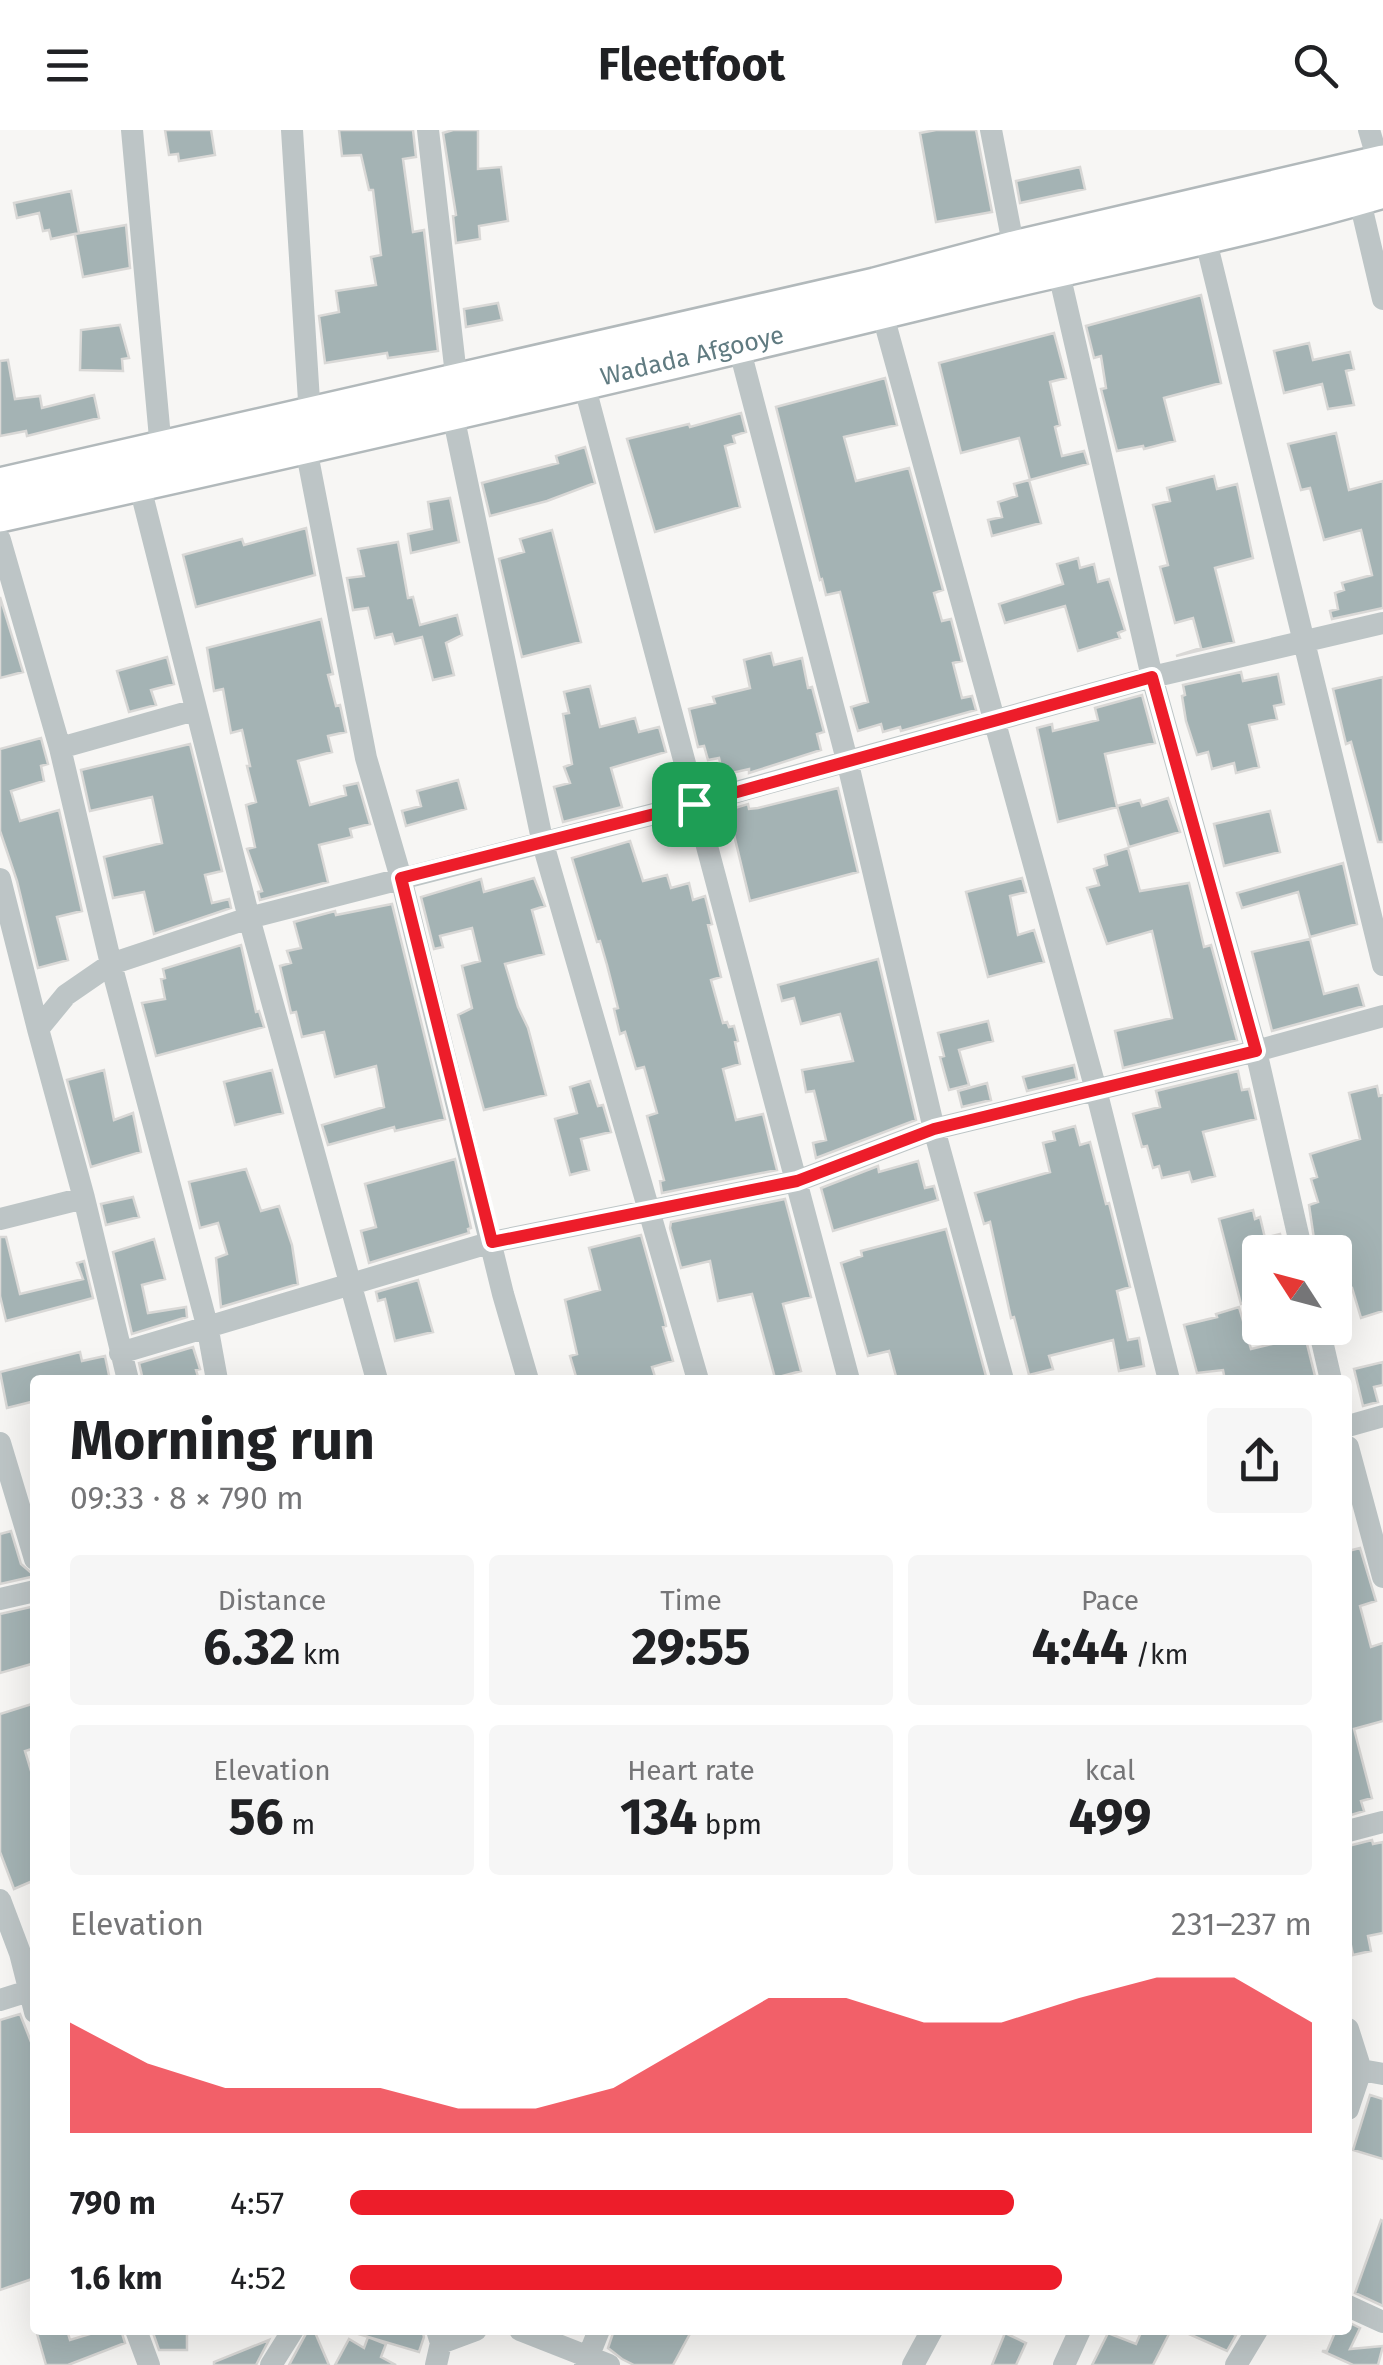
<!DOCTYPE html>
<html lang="en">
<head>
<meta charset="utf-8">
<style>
	:root { --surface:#fff; --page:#f6f6f6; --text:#202124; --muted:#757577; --accent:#ed1d2a }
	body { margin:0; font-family:"Fira Sans",sans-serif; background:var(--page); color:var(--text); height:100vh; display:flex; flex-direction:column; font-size:38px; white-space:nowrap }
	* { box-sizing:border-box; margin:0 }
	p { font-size:32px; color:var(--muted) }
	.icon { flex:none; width:55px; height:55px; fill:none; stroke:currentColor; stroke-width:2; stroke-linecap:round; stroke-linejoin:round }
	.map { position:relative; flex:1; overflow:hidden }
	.panel { position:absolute; left:30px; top:1245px; width:1322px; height:960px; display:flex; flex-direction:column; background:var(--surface); border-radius:10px; box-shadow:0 10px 40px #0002 }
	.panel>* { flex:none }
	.needle { width:65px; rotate:306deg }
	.buttons { position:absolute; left:1242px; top:1105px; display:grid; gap:20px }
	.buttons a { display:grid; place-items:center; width:110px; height:110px; border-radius:10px; background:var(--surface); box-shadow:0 10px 40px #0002; font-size:50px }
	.pin { position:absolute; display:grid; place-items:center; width:85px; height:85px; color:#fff; margin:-42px; border-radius:20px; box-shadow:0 5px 15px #0006 }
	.round { display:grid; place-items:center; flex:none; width:105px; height:105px; border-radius:10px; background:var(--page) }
	.overview { display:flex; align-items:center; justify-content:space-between; height:170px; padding:0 40px }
	h1 { font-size:55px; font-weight:700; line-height:75px }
	.figures { display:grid; grid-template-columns:repeat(3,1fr); gap:15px; height:170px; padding:10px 40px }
	.figures div { display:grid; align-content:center; border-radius:10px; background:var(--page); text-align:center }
	.figures b { font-size:50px; font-weight:700 }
	.figures small { font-size:28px; font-weight:400 }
	.figures p { font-size:28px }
	.chart { height:280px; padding:20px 40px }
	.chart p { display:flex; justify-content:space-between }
	.chart svg { width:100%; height:180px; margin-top:10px; fill:var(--accent); opacity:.7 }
	ul { padding:0 40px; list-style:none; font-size:32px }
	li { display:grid; grid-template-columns:160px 120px 1fr; align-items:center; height:75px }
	li i { height:25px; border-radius:12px; background:var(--accent) }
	header { display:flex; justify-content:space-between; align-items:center; height:130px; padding:0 40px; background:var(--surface); font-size:45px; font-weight:700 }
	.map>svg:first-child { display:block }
	.building { fill:#a4b3b4; stroke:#d9d8d6; stroke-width:2.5 }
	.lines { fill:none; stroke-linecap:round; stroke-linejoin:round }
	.highway-casing { stroke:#b2b9bb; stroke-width:40 }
	.minor { stroke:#bdc5c6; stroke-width:22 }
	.highway { stroke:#fff; stroke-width:35 }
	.route-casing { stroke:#fff; stroke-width:20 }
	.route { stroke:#ed1d2a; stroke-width:12 }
	.labels { text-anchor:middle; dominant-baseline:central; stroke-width:10; stroke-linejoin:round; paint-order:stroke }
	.street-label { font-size:25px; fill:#607b81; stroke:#fff }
</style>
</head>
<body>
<header><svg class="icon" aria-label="menu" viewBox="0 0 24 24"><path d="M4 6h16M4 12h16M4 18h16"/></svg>Fleetfoot<svg class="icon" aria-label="search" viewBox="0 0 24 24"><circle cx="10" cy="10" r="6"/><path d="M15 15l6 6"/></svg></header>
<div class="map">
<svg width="1383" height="2235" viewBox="0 0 1383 2235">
	<rect width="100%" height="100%" fill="#f7f6f4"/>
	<!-- building -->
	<path class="building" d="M165 0H211L215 25 179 31 178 24 169 25Z
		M339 0H413L416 27 403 29 413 102 424 100 438 221 388 228 387 223 325 233 319 186 339 182 336 161 376 155 371 127 381 125 373 60H369L361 25 342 26Z
		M453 0H478V39L501 37 508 91 479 96 480 109 456 113 453 86 456 85 443 3Z
		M936 0H976L992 82 936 92 920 3Z
		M1080 37 1085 59 1020 73 1016 51Z
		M71 61 79 103 51 109 49 100 43 101 39 83 17 88 14 73Z
		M126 95 130 138 83 147 75 104Z
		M1201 165 1221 253 1164 268 1175 311 1144 319 1143 316 1117 321 1101 259 1106 258 1101 226 1094 228 1086 196Z
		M498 173 502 190 466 197 464 179Z
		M120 195 129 228 122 229 123 241 80 240 81 200Z
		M1054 203 1066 248 1050 252 1060 295 1055 297 1062 326 1084 321 1088 334 1030 350 1019 308 961 323 939 233Z
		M1309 213 1313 230 1350 222 1354 239 1346 241 1354 275 1328 279 1322 254 1284 263 1274 221Z
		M8 230 15 269 40 266 42 278 94 265 99 288 27 306 26 301 0 306V231Z
		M885 248 897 295 844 307 856 351 909 338 943 460 934 463 942 491 951 489 962 531 953 533 962 568 972 566 976 580 901 601 900 597 883 602 881 594 858 601 851 577 868 572 840 462 826 465 822 449 820 450 776 277Z
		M741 283 746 302 733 306 735 313 725 316 740 377 655 402 627 309 689 294 690 297Z
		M1336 303 1349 360 1383 351V478L1332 489 1330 481 1338 479 1335 463 1344 460 1342 453 1372 445 1361 400 1324 410 1310 358 1301 360 1288 314Z
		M585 317 595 353 547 371 490 386 482 353 558 333 556 326Z
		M1214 346 1217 359 1237 354 1253 428 1215 438 1234 512 1176 526 1201 518 1193 488 1175 493 1160 437 1168 435 1153 375 1170 371 1167 358Z
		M1029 350 1041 393 992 406 988 390 1002 387 998 372 1017 366 1014 354Z
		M450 368 459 412 411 423 408 404 432 399 428 372Z
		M306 398 315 445 196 477 183 425 242 409 244 415Z
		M552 400 581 512 522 527 499 429 524 422 520 409Z
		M398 412 408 468 413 467 420 495 457 485 462 505 446 513 454 545 433 550 422 507 395 514 392 504 375 508 368 478 353 480 347 448 364 446 358 419Z
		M1078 428 1080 438 1094 434 1098 452 1109 449 1125 500 1118 503 1120 508 1078 521 1065 476 1005 493 999 474 1063 454 1057 434Z
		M0 467 23 542 0 548Z
		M321 489 333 544 328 545 336 576 340 575 346 602 328 606 332 622 298 631 310 675 346 665 344 656 358 653 370 694 350 699 352 707 319 715 328 752 260 770 258 762 262 761 247 719 255 717 246 675 256 672 247 636H250L242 600 231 603 223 559 214 561 207 518Z
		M771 523 774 535 802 528 808 558 812 557 824 602 817 604 821 620 749 643V639L723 645 719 628 708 630 704 616 698 617 689 579 715 573 713 567 750 558 744 530Z
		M167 527 174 554 151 560 156 575 129 582 117 541Z
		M1241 542 1243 551 1278 544 1284 574 1274 576 1277 589 1249 595 1259 637 1236 643 1234 633 1212 639 1208 622 1197 625 1186 591 1182 566 1185 565 1183 555Z
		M1383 547V712H1378L1351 612 1346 614 1333 559Z
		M590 556 600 597 635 588 639 602 659 597 666 622 611 638 622 677 563 692 554 657 570 653 564 637 572 634 563 584 569 583 564 562Z
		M1142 565 1155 613 1105 624 1117 677 1058 692 1037 598 1052 594 1053 601 1098 590 1095 578Z
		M41 608 48 634 41 636 44 651 11 661 20 691 59 680 82 781 57 787 68 830 38 838 17 751 0 701V619Z
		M190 614 222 741 205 745 212 773 229 769 231 778 154 804 144 762 113 768 104 727 162 713 152 667 90 681 81 640Z
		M458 650 466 679 406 696 402 681 421 676 417 661Z
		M838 658 858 742 750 771 728 680 748 674 749 679 758 678Z
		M1168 668 1180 702 1129 717 1117 676 1140 670 1142 676Z
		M1270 681 1280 722 1224 736 1214 694Z
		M630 711 643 751 667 745 671 758 689 753 693 770 705 766 712 794 708 795 721 847 711 850 723 893 727 892 729 897 734 896 738 911 735 912 740 934 723 939 736 990 763 984 777 1040 662 1063 660 1051 664 1050 647 986 657 983 644 937 636 939 625 902 620 904 614 879 618 878 607 835 600 811 597 812 572 728Z
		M1128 718 1140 761 1189 753 1204 817 1211 815 1237 910 1123 938 1115 901 1172 888 1152 801 1107 814 1087 758 1099 755 1094 739 1107 735 1105 725Z
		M1343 733 1357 794 1310 807 1298 762 1242 778 1237 763Z
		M534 748 545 776 532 780 544 824 505 834 518 877 528 898 546 965 484 980 458 885 472 878 462 836 480 831 472 798 440 806 443 817 434 819 421 767 481 749 484 762Z
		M1022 748 1026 762 1010 766 1018 805 1034 800 1044 832 988 847 966 762Z
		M392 774 445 989 395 1001 394 997 328 1015 322 995 384 977 376 936 335 947 324 902 302 907 296 882 291 883 280 836 291 833 287 821 301 818 294 792 335 781 336 785Z
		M1310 809 1324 864 1358 855 1364 876 1272 901 1252 822Z
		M241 815 256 882 259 881 264 897 156 926 142 873 165 869 161 849 165 848 163 839Z
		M878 829 916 990 816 1028 813 1013 826 1010 814 961 806 962 802 940 853 931 840 884 801 894 794 868 782 871 778 855Z
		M988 891 993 911 959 920 969 955 949 960 940 927 944 926 938 903Z
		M1074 935 1077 949 1027 961 1023 947Z
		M104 940 114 990 133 983 141 1022 91 1037 67 950Z
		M272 940 283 983 235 995 224 952Z
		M1238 941 1242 960 1249 959 1256 989 1203 1002 1215 1046 1192 1052 1189 1042 1162 1048 1159 1036 1153 1038 1147 1016 1142 1017 1133 984 1160 977 1156 961Z
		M590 951 598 976 603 975 611 1002 581 1009 589 1040 570 1045 555 989 577 983 570 957Z
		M987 953 991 970 962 977 958 961Z
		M1377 956 1379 966 1383 965V1181L1361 1188 1352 1158 1335 1161V1122H1319L1314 1109 1309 1075 1318 1072 1311 1049 1317 1047 1310 1024 1360 1009 1349 963Z
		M1075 996 1080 1015 1090 1012 1106 1074 1109 1073 1130 1157 1117 1161 1128 1210 1139 1208 1144 1236 1119 1241 1113 1210 1049 1226 1053 1239 1029 1245 1014 1187 1011 1188 990 1092 984 1094 975 1063 1050 1042 1043 1013 1055 1010 1053 1002Z
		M455 1029 471 1098 468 1099 469 1103 369 1133 361 1101 376 1097 365 1054Z
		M918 1031 925 1058 934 1056 938 1070 833 1101 821 1058 878 1036 879 1042Z
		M246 1039 261 1081 279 1076 292 1115 298 1154 221 1177 216 1128 227 1124 218 1093 200 1098 189 1052Z
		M133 1067 139 1087 106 1095 101 1074Z
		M785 1069 811 1167 783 1174 801 1241 775 1248 752 1164 718 1171 710 1131 681 1138 670 1098 671 1092Z
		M1253 1080 1255 1089 1260 1087 1265 1108 1280 1104 1285 1122H1260V1169L1241 1174 1219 1089Z
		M946 1099 987 1250H897L889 1221 868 1226 841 1133 862 1126 861 1121Z
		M641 1105 664 1187 666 1196 663 1197 673 1231 652 1237 656 1250H577L570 1226 577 1224 565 1170 600 1160 589 1118Z
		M0 1107H6L20 1164 83 1149 77 1133 84 1131 93 1168 6 1191 0 1166Z
		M154 1109 165 1149 142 1155 148 1183 186 1177 187 1187 132 1204 113 1122Z
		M418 1150 433 1202 395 1211 385 1169 378 1171 376 1162Z
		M1239 1177 1251 1219 1305 1206 1316 1250H1225L1223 1240 1197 1243 1184 1195 1217 1187 1216 1184Z
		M193 1217 200 1239 196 1240 199 1250H143L139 1233Z
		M80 1222 82 1231 105 1226 110 1250H35V1271L7 1278 0 1242Z
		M1383 1232V1255L1374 1257 1378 1272 1363 1276 1354 1239Z
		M11 1401 21 1434 35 1446 0 1454V1404Z
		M1360 1418 1376 1471 1360 1476 1371 1517 1383 1513V1591L1354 1599 1372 1668 1361 1671 1364 1681 1348 1686V1421Z
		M35 1476V1533L0 1543V1484Z
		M35 1573V1618L25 1621 35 1654V1750L14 1759 0 1722V1584Z
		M1372 1710 1373 1714 1383 1712V1803L1368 1806 1371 1821 1353 1825 1350 1811 1348 1812V1716Z
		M20 1884 35 1922V2148L0 2160V1890Z
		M1370 1965 1383 1969V2029L1353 2020Z
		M1381 2090 1383 2091V2176L1355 2163Z
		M1348 2192 1360 2198 1350 2219 1383 2216 1378 2235H1353L1322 2221H1327L1336 2200H1348Z
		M36 2200H67L70 2210 103 2200H121L125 2213 68 2235H46Z
		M152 2200H187V2220H159Z
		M308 2200H314L329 2235H289Z
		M359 2200H422L424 2207 419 2222 358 2204Z
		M614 2200H692L673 2235H634L622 2229 608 2218Z
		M1142 2200H1171L1153 2235H1092L1108 2203 1136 2214Z
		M1180 2200H1225L1236 2205 1227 2221Z
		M1005 2203 1026 2213 1016 2235H992Z
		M368 2207 386 2214 381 2227 396 2235H335L349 2209 364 2218Z
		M269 2210 256 2235H214V2232Z"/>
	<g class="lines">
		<!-- highway casing -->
		<g class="highway-casing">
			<g id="highway">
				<path d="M0 356 875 156 1014 119 1383 33"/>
				<path id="s1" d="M0 384C325 312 649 238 972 159 1109 126 1248 100 1383 60"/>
			</g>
		</g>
		<!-- minor -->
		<path class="minor" d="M132 0 161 319
			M292 0 310 287
			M428 0 457 254
			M991 0 1014 119
			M1369 0 1379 34
			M1359 67 1383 169
			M1205 107 1383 835
			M1058 139 1152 547 1256 921 1302 1122
			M882 182 1096 960 1169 1250
			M739 217 847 630 934 999 1003 1250
			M584 254 849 1250
			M453 285 543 714 698 1250
			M306 318 366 628 401 748 503 1164 528 1250
			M139 353 249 788 377 1250
			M0 410 60 618 111 834 207 1195 217 1250
			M60 618 195 580
			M0 749 38 899
			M0 1089 84 1068
			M1319 1198 1331 1250
			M120 1223 492 1112 797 1051 934 999 1256 921 1383 886
			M128 1250 84 1068 38 899 66 865 111 834 249 788 693 674 1152 547 1383 493
			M1348 1296 1383 1286
			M0 1313 35 1429
			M1348 1317 1383 1447
			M0 1469 35 1461
			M1348 1701 1383 1692
			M0 1770 20 1823 35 1882
			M0 1870 35 1859
			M1348 1899 1361 1940 1383 1944
			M1348 1979 1361 1940
			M1348 2176 1383 2192
			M136 2200 149 2235
			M520 2200 609 2235
			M441 2213 476 2200
			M271 2235 293 2200
			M436 2235 441 2213 437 2200
			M585 2235 599 2200
			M913 2235 932 2200
			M1064 2235 1080 2200
			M1236 2235 1257 2200"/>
		<!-- highway -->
		<use href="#highway" class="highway"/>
	</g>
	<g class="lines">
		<!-- route casing -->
		<g class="route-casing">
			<path id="route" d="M1152 547 1256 921 934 999 797 1051 492 1112 401 748 694 674Z"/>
		</g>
		<!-- route -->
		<use href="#route" class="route"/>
	</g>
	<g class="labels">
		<!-- street labels -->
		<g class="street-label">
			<text stroke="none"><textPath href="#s1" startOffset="710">Wadada Afgooye</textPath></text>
		</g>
	</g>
</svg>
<div class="buttons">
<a><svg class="needle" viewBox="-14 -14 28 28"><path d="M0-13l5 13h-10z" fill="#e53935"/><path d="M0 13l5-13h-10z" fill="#757577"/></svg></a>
</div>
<div class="pin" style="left:694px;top:674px;background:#1e9e55"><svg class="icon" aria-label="arrive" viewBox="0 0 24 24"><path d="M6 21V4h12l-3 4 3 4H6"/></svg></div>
<section class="panel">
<div class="overview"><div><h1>Morning run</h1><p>09:33 · 8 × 790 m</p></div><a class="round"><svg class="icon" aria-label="share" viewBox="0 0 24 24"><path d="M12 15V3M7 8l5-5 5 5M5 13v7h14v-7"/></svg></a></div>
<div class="figures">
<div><p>Distance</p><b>6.32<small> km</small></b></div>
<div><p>Time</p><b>29:55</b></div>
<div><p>Pace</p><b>4:44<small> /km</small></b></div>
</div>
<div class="figures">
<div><p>Elevation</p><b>56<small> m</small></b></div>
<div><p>Heart rate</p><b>134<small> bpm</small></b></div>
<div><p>kcal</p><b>499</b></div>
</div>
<div class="chart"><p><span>Elevation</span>231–237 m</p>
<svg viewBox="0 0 160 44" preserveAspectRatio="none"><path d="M0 44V17L10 27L20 33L30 33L40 33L50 38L60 38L70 33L80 22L90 11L100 11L110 17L120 17L130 11L140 6L150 6L160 17V44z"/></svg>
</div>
<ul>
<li><b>790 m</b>4:57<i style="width:69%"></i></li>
<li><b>1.6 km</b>4:52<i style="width:74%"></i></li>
</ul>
</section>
</div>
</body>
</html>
